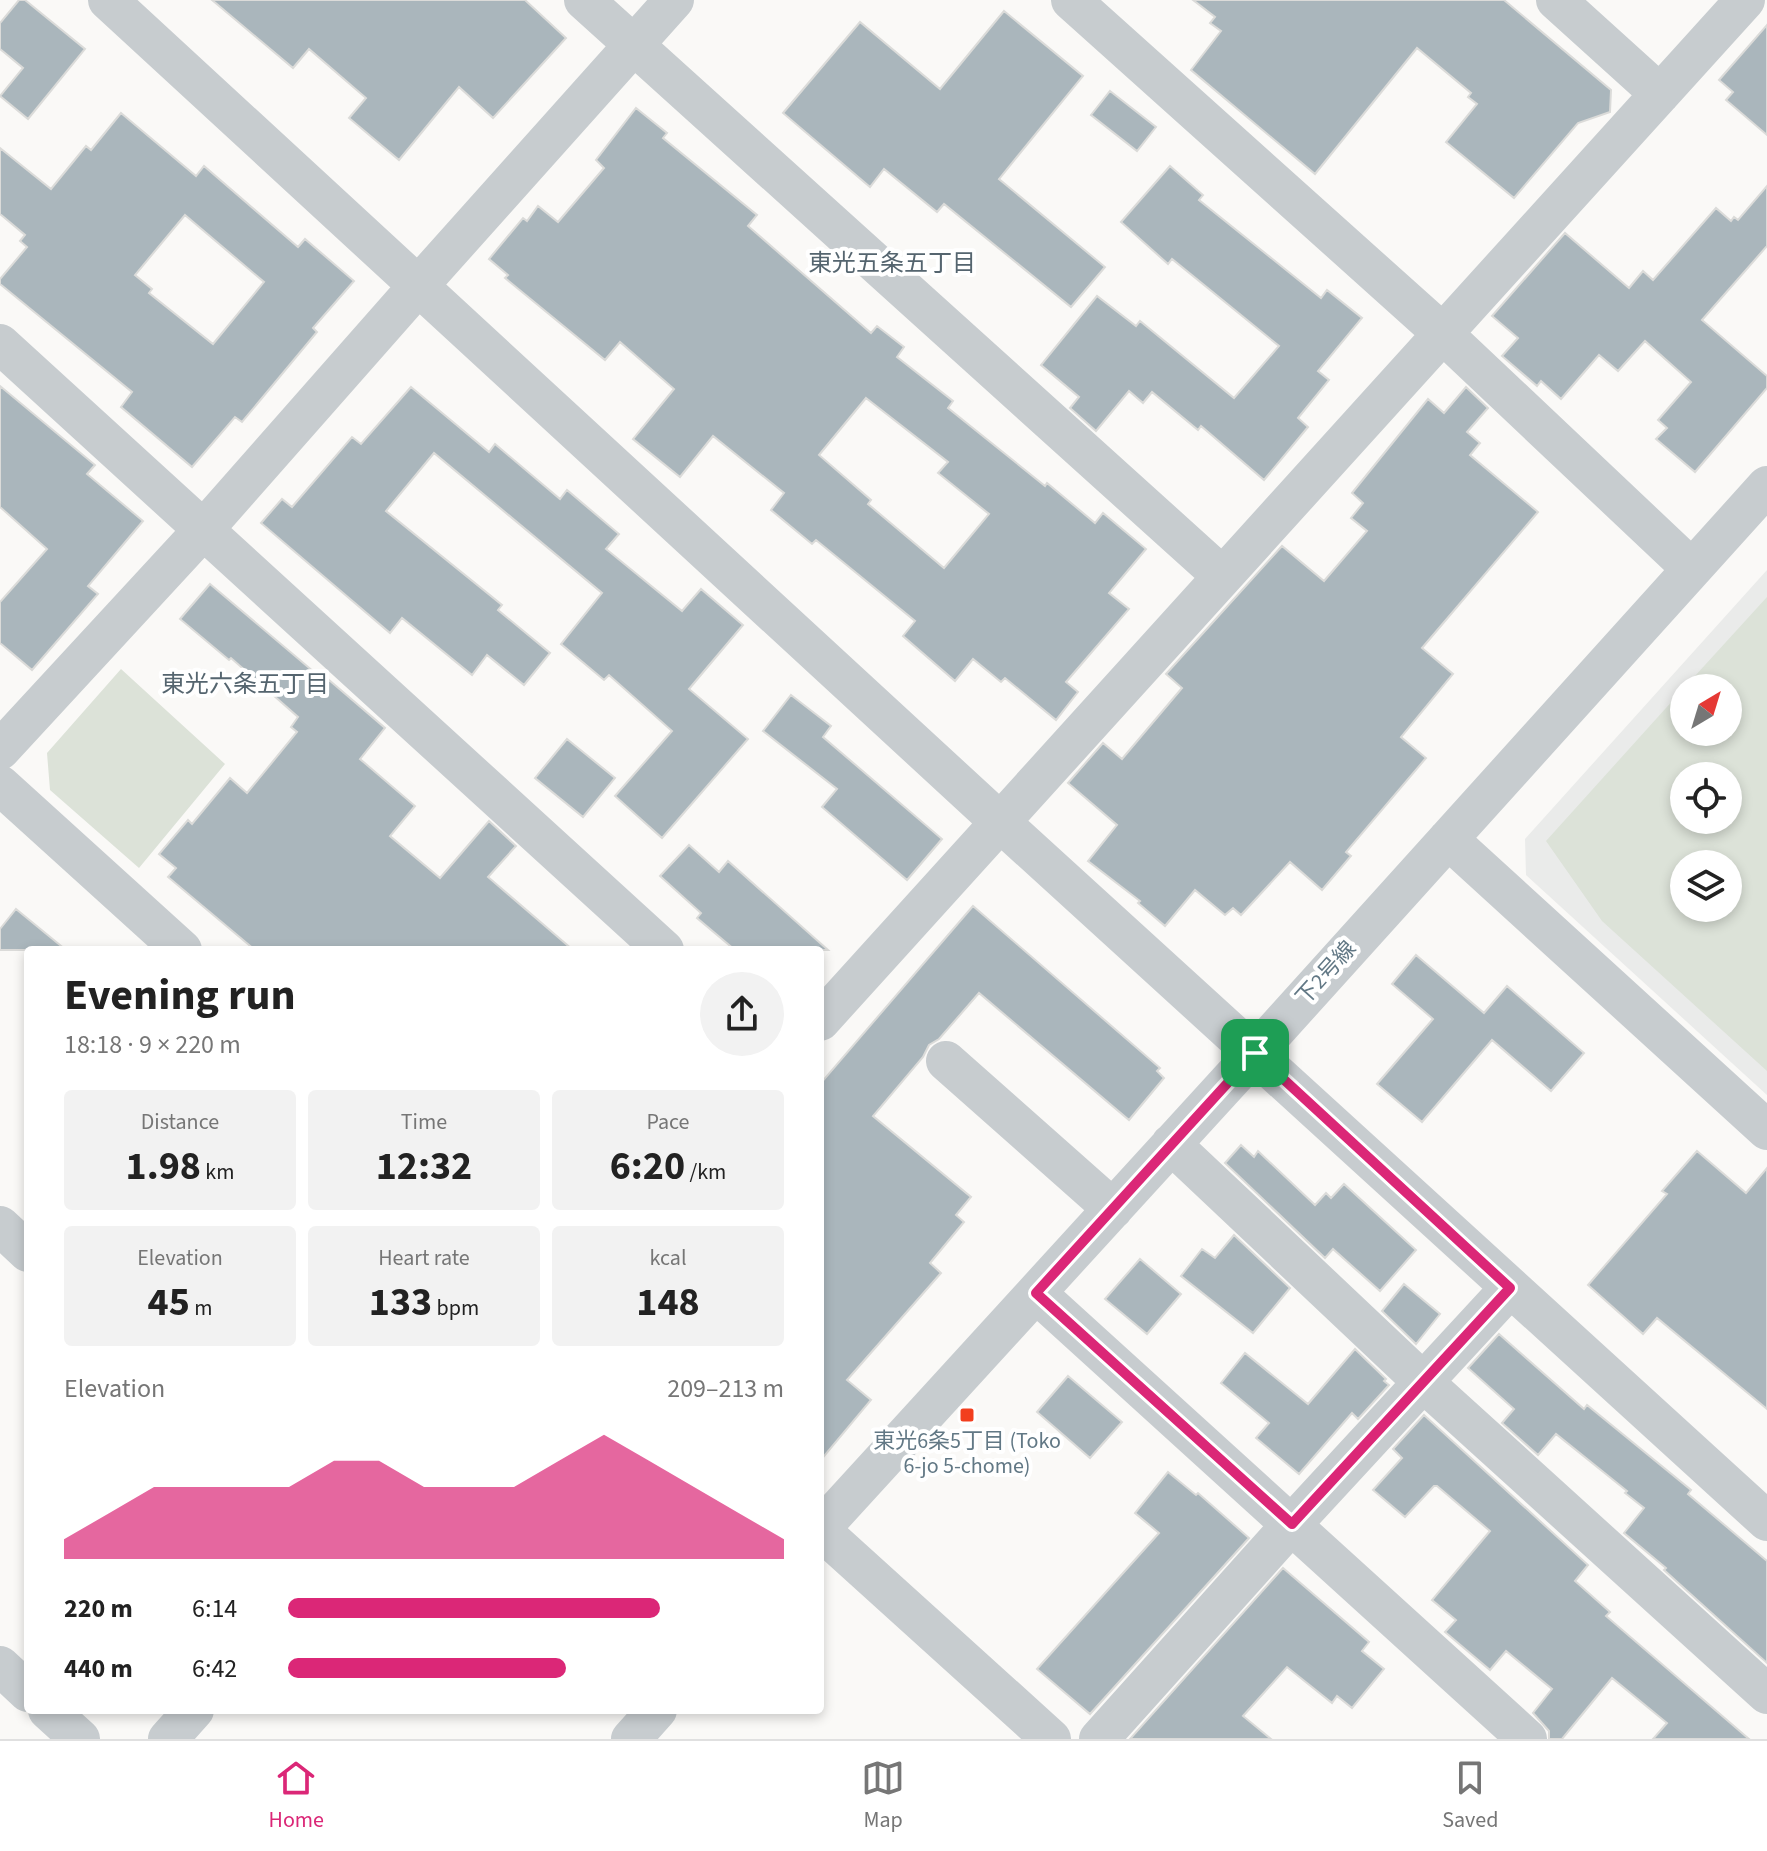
<!DOCTYPE html>
<html lang="en">
<head>
<meta charset="utf-8">
<style>
	:root { --surface:#fff; --page:#f2f2f2; --text:#222; --muted:#767676; --line:#e0e0e0; --accent:#db2777 }
	body { margin:0; font-family:"Source Sans 3","Noto Sans JP",sans-serif; background:var(--page); color:var(--text); height:100vh; display:flex; flex-direction:column; font-size:30px; white-space:nowrap }
	* { box-sizing:border-box; margin:0 }
	p { font-size:26px; color:var(--muted) }
	.icon { flex:none; width:44px; height:44px; fill:none; stroke:currentColor; stroke-width:2; stroke-linecap:round; stroke-linejoin:round }
	.map { position:relative; flex:1; overflow:hidden }
	.panel { position:absolute; left:24px; top:946px; width:800px; height:768px; display:flex; flex-direction:column; background:var(--surface); border-radius:8px; box-shadow:0 4px 12px #0003 }
	.panel>* { flex:none }
	.needle { width:52px; rotate:38deg }
	.fabs { position:absolute; left:1670px; top:674px; display:grid; gap:16px }
	.fabs a { display:grid; place-items:center; width:72px; height:72px; border-radius:50%; background:var(--surface); box-shadow:0 4px 12px #0003; font-size:40px }
	.pin { position:absolute; display:grid; place-items:center; width:68px; height:68px; color:#fff; margin:-34px; border-radius:16px; box-shadow:0 4px 12px #0006 }
	.round { display:grid; place-items:center; flex:none; width:84px; height:84px; border-radius:42px; background:var(--page) }
	.summary { display:flex; align-items:center; justify-content:space-between; height:136px; padding:0 40px }
	h1 { font-size:44px; font-weight:700; line-height:60px }
	.metrics { display:grid; grid-template-columns:repeat(3,1fr); gap:12px; height:136px; padding:8px 40px }
	.metrics div { display:grid; align-content:center; border-radius:8px; background:var(--page); text-align:center }
	.metrics b { font-size:40px; font-weight:700 }
	.metrics small { font-size:22px; font-weight:400 }
	.metrics p { font-size:22px }
	.chart { height:224px; padding:16px 40px }
	.chart p { display:flex; justify-content:space-between }
	.chart svg { width:100%; height:144px; margin-top:8px; fill:var(--accent); opacity:.7 }
	ul { padding:0 40px; list-style:none; font-size:26px }
	li { display:grid; grid-template-columns:128px 96px 1fr; align-items:center; height:60px }
	li i { height:20px; border-radius:10px; background:var(--accent) }
	.menu { display:flex; justify-content:space-around; align-items:center; height:112px; border-top:2px solid var(--line); background:var(--surface); font-size:22px; color:var(--muted) }
	.menu a { display:grid; justify-items:center; gap:4px }
	.menu .selected { color:var(--accent) }
	.map>svg:first-child { display:block }
	.built { fill:#eaebea; fill-rule:evenodd }
	.green { fill:#dce2d8; fill-rule:evenodd }
	.building { fill:#aab6bc; stroke:#dbdbd9; stroke-width:2; fill-rule:evenodd }
	.lines { fill:none; stroke-linecap:round; stroke-linejoin:round }
	.minor { stroke:#c7cccf; stroke-width:40 }
	.route-casing { stroke:#fff; stroke-width:16 }
	.route { stroke:#db2777; stroke-width:10 }
	.poi-dot { fill:#f23e1e; stroke:#fff; stroke-width:3 }
	.labels { text-anchor:middle; dominant-baseline:central; stroke-width:8; stroke-linejoin:round; paint-order:stroke }
	.street-label { font-size:22px; fill:#627885; stroke:#fff }
	.poi-label { font-size:22px; fill:#627885; stroke:#fff }
	.neighbourhood-label { font-size:24px; fill:#55656f; stroke:#fff }
</style>
</head>
<body>
<div class="map">
<svg width="1767" height="1739" viewBox="0 0 1767 1739">
	<rect width="100%" height="100%" fill="#faf9f7"/>
	<!-- built -->
	<path class="built" d="M1767 570V1095L1526 875 1525 839ZM1684 688H1728V732H1684ZM1684 776H1728V820H1684ZM1684 864H1728V908H1684Z"/>
	<!-- green -->
	<path class="green" d="M1767 597V1071L1602 921 1546 841 1684 688V732H1728V688H1684ZM1684 776H1728V820H1684ZM1684 864H1728V908H1684Z
		M121 669 225 764 139 868 50 790 47 753Z"/>
	<!-- building -->
	<path class="building" d="M19 0H25L85 49 28 119 0 96 23 68 0 49V23Z
		M212 0H525L566 38 493 118 459 87 399 160 349 118 366 98 309 49 293 68Z
		M1193 0H1504L1611 90 1610 112 1578 123 1514 198 1446 142 1477 104 1468 97 1471 93 1417 48 1315 174 1191 70 1221 31 1210 23 1215 17Z
		M1004 11 1083 76 999 179 1105 267 1071 307 944 204 937 212 884 169 870 187 783 113 860 22 940 89Z
		M1767 25V135L1726 100 1733 92 1719 80Z
		M1110 91 1156 127 1137 151 1091 115Z
		M636 108 667 133 663 138 757 215 748 226 871 333 877 326 904 347 897 357 953 401 948 408 1045 486 1047 483 1095 523 1103 513 1146 549 1109 593 1129 609 1066 682 1078 692 1056 720 1005 678 1001 682 973 659 955 681 903 636 915 621 816 540 812 544 771 510 784 493 713 436 680 477 633 439 674 389 620 342 605 360 505 278 508 275 489 259 523 218 527 221 538 206 558 222 604 168 596 160ZM866 398 948 462 938 473 989 514 944 568 868 504 871 500 819 455Z
		M121 113 196 176 204 166 298 247 305 239 354 281 313 328 317 332 242 422 235 417 192 467 121 407 132 392 0 284V279L27 247 20 241 25 235 0 214V148L51 189 86 146 91 150ZM185 215 264 282 213 344 149 293 152 289 135 275Z
		M1170 166 1203 195 1199 200 1321 298 1327 290 1362 318 1318 371 1329 380 1298 418 1308 427 1264 480 1201 426 1198 430 1152 392 1143 403 1129 391 1096 431 1070 408 1079 397 1041 365 1097 296 1136 326 1140 321 1234 398 1279 346 1172 259 1168 264 1121 222Z
		M1767 186V246L1702 320 1767 376V388L1695 472 1656 439 1667 428 1658 420 1691 382 1645 341 1618 371 1599 355 1561 399 1541 381 1537 386 1502 356 1518 338 1492 316 1565 233 1629 288 1643 271 1653 280 1716 208 1731 221 1734 217 1738 220Z
		M0 386 95 465 87 474 143 521 88 586 98 594 32 670 0 643V602L47 549 0 507Z
		M411 387 489 452 495 444 560 499 567 490 619 534 606 549 682 611 701 589 743 625 689 689 748 739 662 838 615 796 672 731 609 675 604 680 561 644 602 593 434 453 386 511 502 605 498 610 550 653 524 685 487 655 472 675 402 618 390 633 261 523 282 499 292 507 352 437 361 444Z
		M1466 387 1488 408 1467 432 1480 443 1470 455 1538 512 1422 648 1453 674 1401 737 1426 758 1346 852 1351 856 1322 890 1290 862 1241 915 1233 908 1225 915 1195 890 1165 926 1138 903 1140 901 1088 861 1117 825 1068 783 1103 743 1122 759 1182 688 1166 674 1282 546 1324 581 1367 531 1351 518 1363 503 1352 493 1428 399 1444 413Z
		M210 584 327 683 329 680 385 728 360 759 415 806 390 836 440 878 489 821 516 846 488 877 573 950H255L168 877 176 868 159 854 188 820 192 824 230 778 247 793 297 732 291 727 298 717 231 658 229 660 180 619Z
		M791 695 831 726 823 737 942 839 907 880 822 807 837 789 763 731Z
		M567 739 615 778 583 817 535 778Z
		M689 845 719 872 728 861 828 950H735L697 918 701 913 660 876Z
		M973 906 1160 1068 1157 1071 1164 1078 1129 1120 979 993 939 1039 929 1045 923 1057 873 1116 971 1197 956 1215 964 1222 930 1263 941 1273 847 1380 871 1400 820 1461V1084Z
		M16 909 66 950H0V929Z
		M1416 955 1484 1013 1507 986 1584 1053 1551 1091 1492 1040 1422 1122 1377 1084 1433 1019 1392 984Z
		M1241 1145 1254 1157 1258 1151 1315 1205 1326 1193 1331 1198 1344 1184 1416 1250 1380 1291 1333 1249 1325 1258 1225 1163Z
		M1697 1151 1746 1193 1767 1168V1409L1657 1318 1643 1334 1588 1285 1667 1194 1662 1191Z
		M1234 1235 1290 1288 1253 1333 1181 1276 1202 1249 1215 1258Z
		M1140 1259 1181 1294 1147 1334 1105 1299Z
		M1404 1284 1440 1314 1416 1344 1382 1311Z
		M1499 1334 1584 1409 1587 1405 1691 1490 1688 1494 1767 1561V1663L1664 1570 1666 1568 1624 1533 1644 1508 1625 1493 1627 1491 1556 1434 1538 1455 1502 1423 1514 1409 1468 1368Z
		M1355 1349 1386 1379 1384 1381 1389 1385 1358 1419 1352 1413 1299 1474 1256 1438 1269 1423 1221 1383 1245 1353 1308 1404Z
		M1068 1376 1122 1422 1090 1458 1037 1412Z
		M1424 1415 1588 1565 1575 1581 1610 1612 1606 1616 1749 1739H1653L1667 1723 1612 1678 1562 1739H1549V1731L1533 1713 1552 1689 1506 1651 1490 1670 1445 1632 1456 1620 1432 1600 1490 1531 1437 1486H1434L1405 1517 1373 1490 1402 1458 1393 1449Z
		M1168 1472 1196 1495 1198 1493 1249 1538 1090 1714 1037 1669 1159 1533 1135 1513Z
		M1283 1568 1369 1642 1362 1651 1384 1669 1352 1708 1337 1696 1332 1703 1287 1667 1243 1716 1271 1739H1130Z"/>
	<g class="lines">
		<!-- minor -->
		<path class="minor" d="M108 0 999 821 1767 1521
			M584 0 1221 575
			M1071 0 1441 332 1692 569
			M1556 0 1660 94
			M0 344 664 950
			M0 750 204 529 419 285 674 0
			M0 785 182 950
			M1448 839 1767 1130
			M820 1021 1745 0
			M946 1061 1113 1209
			M1171 1144 1422 1381 1767 1694
			M0 1226 28 1252
			M1036 1293 1527 1739
			M820 1529 1255 1053 1767 486
			M820 1530 1051 1739
			M0 1666 28 1692
			M48 1710 80 1739
			M168 1739 194 1710
			M631 1739 657 1710
			M1099 1739 1292 1524 1510 1288"/>
	</g>
	<g class="lines">
		<!-- route casing -->
		<g class="route-casing">
			<path id="route" d="M1255 1053 1510 1288 1292 1524 1036 1293Z"/>
		</g>
		<!-- route -->
		<use href="#route" class="route"/>
	</g>
	<!-- markers -->
	<rect class="poi-dot" x="959" y="1407" width="16" height="16" rx="4"/>
	<g class="labels">
		<!-- street labels -->
		<g class="street-label">
			<text transform="translate(1326 973) rotate(-48)">下2号線</text>
		</g>
		<!-- poi labels -->
		<g class="poi-label">
			<text x="967" y="1441">東光6条5丁目 (Toko<tspan x="967" dy="25">6-jo 5-chome)</tspan></text>
		</g>
		<!-- neighbourhood labels -->
		<g class="neighbourhood-label">
			<text x="892" y="263">東光五条五丁目</text>
			<text x="245" y="684">東光六条五丁目</text>
		</g>
	</g>
</svg>
<div class="fabs">
<a><svg class="needle" viewBox="-14 -14 28 28"><path d="M0-13l5 13h-10z" fill="#e53935"/><path d="M0 13l5-13h-10z" fill="#767676"/></svg></a>
<a><svg class="icon" aria-label="locate" viewBox="0 0 24 24"><circle cx="12" cy="12" r="6"/><path d="M12 2v4M12 18v4M2 12h4M18 12h4"/></svg></a>
<a><svg class="icon" aria-label="layers" viewBox="0 0 24 24"><path d="M12 4l9 5-9 5-9-5zM3 14l9 5 9-5"/></svg></a>
</div>
<div class="pin" style="left:1255px;top:1053px;background:#1e9e55"><svg class="icon" aria-label="arrive" viewBox="0 0 24 24"><path d="M6 21V4h12l-3 4 3 4H6"/></svg></div>
<section class="panel">
<div class="summary"><div><h1>Evening run</h1><p>18:18 · 9 × 220 m</p></div><a class="round"><svg class="icon" aria-label="share" viewBox="0 0 24 24"><path d="M12 15V3M7 8l5-5 5 5M5 13v7h14v-7"/></svg></a></div>
<div class="metrics">
<div><p>Distance</p><b>1.98<small> km</small></b></div>
<div><p>Time</p><b>12:32</b></div>
<div><p>Pace</p><b>6:20<small> /km</small></b></div>
</div>
<div class="metrics">
<div><p>Elevation</p><b>45<small> m</small></b></div>
<div><p>Heart rate</p><b>133<small> bpm</small></b></div>
<div><p>kcal</p><b>148</b></div>
</div>
<div class="chart"><p><span>Elevation</span>209–213 m</p>
<svg viewBox="0 0 160 44" preserveAspectRatio="none"><path d="M0 44V38L10 30L20 22L30 22L40 22L50 22L60 14L70 14L80 22L90 22L100 22L110 14L120 6L130 14L140 22L150 30L160 38V44z"/></svg>
</div>
<ul>
<li><b>220 m</b>6:14<i style="width:75%"></i></li>
<li><b>440 m</b>6:42<i style="width:56%"></i></li>
</ul>
</section>
</div>
<nav class="menu">
<a class="selected"><svg class="icon" aria-label="home" viewBox="0 0 24 24"><path d="M3 11l9-7 9 7M6 9v11h12V9"/></svg>Home</a>
<a><svg class="icon" aria-label="map" viewBox="0 0 24 24"><path d="M3 6l6-2 6 2 6-2v14l-6 2-6-2-6 2zM9 4v14M15 6v14"/></svg>Map</a>
<a><svg class="icon" aria-label="saved" viewBox="0 0 24 24"><path d="M7 4h10v16l-5-4-5 4z"/></svg>Saved</a>
</nav>
</body>
</html>
